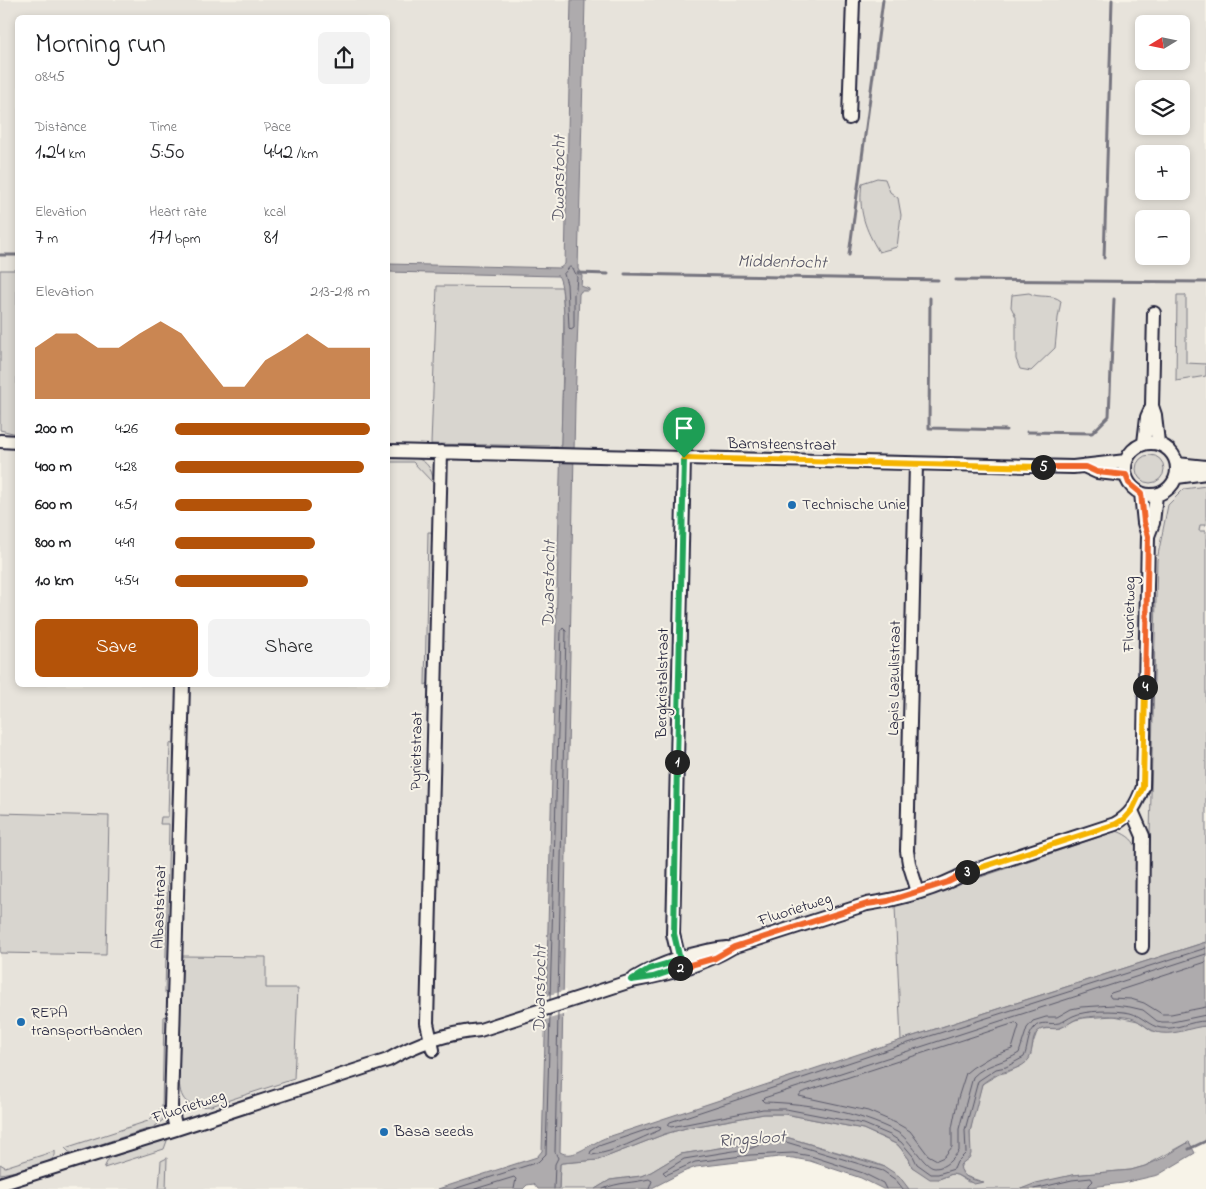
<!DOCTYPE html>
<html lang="en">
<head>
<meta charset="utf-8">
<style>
	:root { --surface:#fff; --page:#f2f2f2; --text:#202124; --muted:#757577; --accent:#b45309 }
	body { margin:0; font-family:"Indie Flower",sans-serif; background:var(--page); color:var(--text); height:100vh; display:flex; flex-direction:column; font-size:19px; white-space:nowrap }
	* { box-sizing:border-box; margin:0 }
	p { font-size:16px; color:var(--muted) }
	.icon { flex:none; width:28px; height:28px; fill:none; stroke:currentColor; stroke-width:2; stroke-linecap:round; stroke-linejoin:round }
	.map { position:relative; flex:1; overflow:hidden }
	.sheet { position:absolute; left:15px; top:15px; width:375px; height:672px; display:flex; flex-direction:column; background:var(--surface); border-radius:8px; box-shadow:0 2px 8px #0003 }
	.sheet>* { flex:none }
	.needle { width:32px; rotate:260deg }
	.buttons { position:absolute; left:1135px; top:15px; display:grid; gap:10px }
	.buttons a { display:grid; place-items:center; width:55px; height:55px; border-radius:8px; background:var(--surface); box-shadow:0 2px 8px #0003; font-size:25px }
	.pin { position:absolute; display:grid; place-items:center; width:42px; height:42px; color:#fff; margin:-51px -21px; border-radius:50% 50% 50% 0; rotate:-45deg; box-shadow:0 0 5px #0007 }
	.pin .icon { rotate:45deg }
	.km { position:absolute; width:25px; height:25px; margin:-12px; border-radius:50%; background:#222; color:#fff; font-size:14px; line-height:25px; text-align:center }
	.round { display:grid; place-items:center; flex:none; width:52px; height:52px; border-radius:8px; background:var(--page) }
	.summary { display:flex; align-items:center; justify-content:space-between; height:85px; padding:0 20px }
	h1 { font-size:28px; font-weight:600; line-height:38px }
	.figures { display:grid; grid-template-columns:repeat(3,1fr); gap:8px; height:85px; padding:5px 20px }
	.figures div { display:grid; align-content:center }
	.figures b { font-size:21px; font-weight:600 }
	.figures small { font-size:14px; font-weight:400 }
	.figures p { font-size:14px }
	.chart { height:140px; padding:10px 20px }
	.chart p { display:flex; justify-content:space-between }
	.chart svg { width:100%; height:90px; margin-top:5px; fill:var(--accent); opacity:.7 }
	.primary-button { display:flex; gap:10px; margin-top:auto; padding:10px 20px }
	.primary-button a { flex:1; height:58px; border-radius:8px; background:var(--accent); color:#fff; font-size:20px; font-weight:600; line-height:58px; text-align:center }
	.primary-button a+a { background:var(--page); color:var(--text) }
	ul { padding:0 20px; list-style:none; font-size:16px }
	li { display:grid; grid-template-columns:80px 60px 1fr; align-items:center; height:38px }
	li i { height:12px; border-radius:6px; background:var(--accent) }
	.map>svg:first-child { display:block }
	.built { fill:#e7e3db; fill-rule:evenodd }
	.green { fill:#d8d5cf; stroke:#7d7c85 }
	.water { fill:#aeabad; stroke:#76747f }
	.pier { fill:#f7f3e8 }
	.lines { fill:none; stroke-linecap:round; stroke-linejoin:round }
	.shore { stroke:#5a5969; stroke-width:1 }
	.stream { stroke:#76747f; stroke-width:3 }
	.minor-casing { stroke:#22223b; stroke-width:16 }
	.minor { stroke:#f7f3e8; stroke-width:12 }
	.split-1-casing { stroke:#fff; stroke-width:10 }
	.split-2-casing { stroke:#fff; stroke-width:10 }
	.split-3-casing { stroke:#fff; stroke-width:10 }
	.split-4-casing { stroke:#fff; stroke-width:10 }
	.split-5-casing { stroke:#fff; stroke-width:10 }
	.split-6-casing { stroke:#fff; stroke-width:10 }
	.split-1 { stroke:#22a559; stroke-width:6 }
	.split-2 { stroke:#22a559; stroke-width:6 }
	.split-3 { stroke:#f0652b; stroke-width:6 }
	.split-4 { stroke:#f5b400; stroke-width:6 }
	.split-5 { stroke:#f0652b; stroke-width:6 }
	.split-6 { stroke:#f5b400; stroke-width:6 }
	.poi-dot { fill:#1f6fb2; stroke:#f7f3e8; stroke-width:2 }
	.labels { text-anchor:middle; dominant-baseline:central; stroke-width:4; stroke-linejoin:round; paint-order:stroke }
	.street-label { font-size:16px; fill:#22223b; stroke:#f7f3e8 }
	.poi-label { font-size:16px; fill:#22223b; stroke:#f7f3e8; text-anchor:start }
	.water-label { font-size:18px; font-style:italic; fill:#535263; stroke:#f7f3e8 }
</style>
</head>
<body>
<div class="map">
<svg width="1206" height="1189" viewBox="0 0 1206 1189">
	<rect width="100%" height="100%" fill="#f7f3e8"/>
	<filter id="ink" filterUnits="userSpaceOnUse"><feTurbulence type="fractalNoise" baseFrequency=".02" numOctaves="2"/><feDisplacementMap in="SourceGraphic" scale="10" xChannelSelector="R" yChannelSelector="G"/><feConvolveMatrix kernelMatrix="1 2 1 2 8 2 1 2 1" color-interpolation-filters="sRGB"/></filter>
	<g filter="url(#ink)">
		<!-- built -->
		<path class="built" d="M0 0H1206V955L470 1189H0ZM18 18H388V685H18ZM1144 24H1181V61H1144ZM1144 89H1181V126H1144ZM1144 154H1181V191H1144ZM1144 219H1181V256H1144Z"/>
		<!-- green -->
		<path class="green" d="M877 178 885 179 890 192 898 198 901 215 897 247 879 252C865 229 858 210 862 183Z
			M0 270H17V434L0 430Z
			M437 286 562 287 564 316 561 446 431 444Z
			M1029 293C1039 299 1052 293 1061 301L1058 318 1055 348 1031 371 1020 369 1016 359V317L1011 307 1012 295Z
			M1177 295H1186V363L1206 364V376L1176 381Z
			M1136 469a14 14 0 1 1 28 0a14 14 0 1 1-28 0Z
			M388 456C412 458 429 453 434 482H432L413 462H388Z
			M1206 486V525H1200L1199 531H1206V942L901 1040 895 906 1117 831C1129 836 1134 840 1138 852L1136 950 1147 951 1157 560 1168 505 1184 489Z
			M428 532H431L432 536 429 683 425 685Z
			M170 743 174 745 169 991 165 993 169 824H160L161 817H168Z
			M0 813 109 816 106 955 0 953Z
			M182 956 266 957V988H298L294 1079 211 1106C187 1109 179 1100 179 1077Z
			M164 1016 168 1018 166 1111 163 1120 154 1127 73 1153 69 1152 65 1148 148 1121 162 1107Z
			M1114 1016 1138 1021 1152 1031 1206 1026V1141L1192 1147 1189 1142 1145 1166 1131 1170 1072 1175 1021 1189H909L885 1167 875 1163 786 1137 763 1139 751 1143 681 1154 651 1172 641 1176 610 1180 595 1189H559L560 1164 562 1163 598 1160 665 1134 686 1128 764 1114H785L863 1129 898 1145 909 1159 912 1167 939 1179 952 1174 957 1175 968 1182H983L965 1176 960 1169 970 1138V1132L974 1111 982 1084 999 1074 1008 1072 1022 1065 1030 1056 1033 1043 1037 1032 1040 1029 1060 1028 1075 1020 1084 1018Z
			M168 1138 164 1149 104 1168 109 1158Z
			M55 1151C55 1154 56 1155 53 1158 49 1164 9 1173 0 1174V1164L5 1167Z
			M167 1158 166 1189H159L161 1161Z"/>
		<!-- water -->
		<path class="water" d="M571 0H585L578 269 582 276 581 286 589 289V291H581L579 294 575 403 560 1152C572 1159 584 1148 595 1143 601 1139 608 1137 614 1135L901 1040 1206 942V1026C1191 1027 1177 1035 1161 1033 1149 1032 1142 1021 1131 1018 1117 1015 1091 1015 1077 1019 1071 1021 1067 1026 1060 1028 1054 1030 1048 1027 1042 1029 1030 1033 1034 1051 1029 1059 1022 1069 1008 1070 998 1074 993 1076 987 1080 982 1084L970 1132 971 1154 969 1158 960 1165C961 1178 973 1180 984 1182L974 1184 957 1175 952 1174 939 1179H930L912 1167 909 1159 898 1145 888 1140 863 1129 785 1114H764L686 1128 665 1134 598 1160 562 1163 560 1164 559 1189H538L534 1184 527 1185 523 1189H438L537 1157 542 1151 562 403C563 383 568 286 558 276L388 272V264L560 268 565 264Z
			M786 1137 885 1167 899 1176 909 1189H883L861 1178 810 1161 793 1158 779 1157 696 1167 683 1172 650 1189H595L610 1180 641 1176 651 1172 681 1154 751 1143 763 1139Z
			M1189 1142 1195 1153 1158 1175 1123 1183 1075 1189H1021L1036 1183 1072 1175 1131 1170 1145 1166 1163 1158Z"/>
		<!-- pier -->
		<path class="pier" d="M566 990V1014L542 1021 543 997Z"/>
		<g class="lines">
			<!-- shore -->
			<path class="shore" d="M570 267 573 268 577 277 576 289 574 294V328L571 330 569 328 567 284 564 274Z
				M1206 948 902 1045 670 1122 668 1125 671 1127 763 1109H786L864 1124 890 1135 901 1142 913 1156 917 1164 931 1174H938L954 1169 957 1162 966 1153 965 1130 978 1081 996 1069 1006 1067 1024 1057C1028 1048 1027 1036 1034 1028 1040 1020 1050 1025 1059 1023 1064 1022 1068 1018 1073 1016 1085 1010 1116 1010 1130 1013 1142 1016 1149 1026 1161 1028 1177 1030 1190 1021 1206 1021
				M1206 954 764 1098 762 1100 764 1102C809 1103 858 1112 897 1132 911 1139 924 1168 935 1168 946 1168 953 1158 959 1151V1129L973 1077C985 1064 1004 1063 1019 1053L1027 1028 1033 1021 1046 1017H1057L1071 1009 1081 1007 1114 1005 1130 1007 1143 1010 1157 1021 1162 1022H1172L1206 1015
				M1206 962 1111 993 1109 995 1111 998 1131 999 1144 1003 1162 1014H1171L1206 1007
				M550 999 561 631 563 628 566 631 558 997
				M1016 1023 1019 1026 1012 1049 990 1057 972 1068 966 1073 958 1098 952 1128V1147L944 1157 937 1160 928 1155 910 1131 896 1123 868 1111 799 1096 801 1093Z
				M658 1126 661 1127 660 1130C638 1139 615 1152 592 1155L590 1154 591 1151 599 1146Z
				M454 1189 538 1162 546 1154 550 1015
				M475 1189 514 1177 516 1179 514 1189
				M554 1189 555 1164 558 1158 555 1152 558 1013
				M603 1189C618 1182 634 1183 649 1179L652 1181 649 1189
				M886 1189 883 1183 863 1173 811 1156 793 1153 750 1155 695 1162 666 1175 663 1172 684 1159 752 1148 764 1143 786 1142 883 1171 896 1180 903 1189
				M1034 1189 1072 1180 1091 1178 1093 1181 1089 1185V1189"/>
			<!-- stream -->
			<path class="stream" d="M0 255H18
				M849 255 883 0
				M1104 258 1112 0
				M578 273 608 274
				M625 274 938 280
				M956 280 1206 282
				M930 298 929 428 1006 430
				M1027 432 1092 433 1109 416 1114 299
				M1189 1149 1206 1141"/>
			<!-- minor casing -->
			<g class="minor-casing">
				<path id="minor" d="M849 118 853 0
					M1152 406 1155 415 1158 443
					M0 441 18 442
					M1125 469a26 26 0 1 1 52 0a26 26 0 1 1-52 0Z
					M1144 443 1147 417 1152 406 1154 313
					M388 451 1073 467 1126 461
					M916 464 907 851 909 863 918 892
					M1177 464 1206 467
					M1086 467 1097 472 1126 475
					M1177 477 1206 473
					M1141 493 1144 523 1148 536
					M1132 811 1143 836 1142 947
					M681 968 673 934 684 458
					M635 978C658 964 700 950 727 948
					M433 1050 427 1023 441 452
					M176 1129 171 1107 183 685
					M0 1184 176 1129 388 1060C415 1044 448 1033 480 1030L631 981C666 975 703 965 733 947L867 904C901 899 936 889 966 873L1115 824C1131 815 1137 804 1143 787L1148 536 1153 523 1156 495"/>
			</g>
			<!-- minor -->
			<use href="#minor" class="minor"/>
		</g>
	</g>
	<g class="lines" filter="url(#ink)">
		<!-- split-1 casing -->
		<g class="split-1-casing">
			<path id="split-1" d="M677 762 684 458"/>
		</g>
		<!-- split-2 casing -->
		<g class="split-2-casing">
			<path id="split-2" d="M677 762 674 934 680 960 649 969 631 980 653 977 680 968"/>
		</g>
		<!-- split-3 casing -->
		<g class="split-3-casing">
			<path id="split-3" d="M680 968 715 958 734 947 867 904 888 901 948 882 967 872"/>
		</g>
		<!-- split-4 casing -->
		<g class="split-4-casing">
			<path id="split-4" d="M967 872 1116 824 1124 819 1132 810 1143 787 1145 687"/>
		</g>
		<!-- split-5 casing -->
		<g class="split-5-casing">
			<path id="split-5" d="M1043 467H1086L1097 472 1126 475 1129 483 1141 493 1144 522 1148 536 1145 687"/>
		</g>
		<!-- split-6 casing -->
		<g class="split-6-casing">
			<path id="split-6" d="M684 458 1043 467"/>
		</g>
		<!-- split-1 -->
		<use href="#split-1" class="split-1"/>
		<!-- split-2 -->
		<use href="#split-2" class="split-2"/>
		<!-- split-3 -->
		<use href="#split-3" class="split-3"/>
		<!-- split-4 -->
		<use href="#split-4" class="split-4"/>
		<!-- split-5 -->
		<use href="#split-5" class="split-5"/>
		<!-- split-6 -->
		<use href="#split-6" class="split-6"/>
	</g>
	<!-- markers -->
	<g class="poi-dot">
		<circle cx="792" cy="505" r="5"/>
		<circle cx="21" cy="1022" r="5"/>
		<circle cx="384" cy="1132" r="5"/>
	</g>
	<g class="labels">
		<!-- street labels -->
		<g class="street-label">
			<text transform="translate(782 445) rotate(1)">Barnsteenstraat</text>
			<text transform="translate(1130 614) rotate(-89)">Fluorietweg</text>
			<text transform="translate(895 678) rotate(-89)">Lapis Lazulistraat</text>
			<text transform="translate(663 683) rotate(-89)">Bergkristalstraat</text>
			<text transform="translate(417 751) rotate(-89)">Pyrietstraat</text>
			<text transform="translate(160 907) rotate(-88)">Albaststraat</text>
			<text transform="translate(795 910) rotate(-18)">Fluorietweg</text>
			<text transform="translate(189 1107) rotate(-18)">Fluorietweg</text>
		</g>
		<!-- poi labels -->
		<g class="poi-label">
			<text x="802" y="505">Technische Unie</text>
			<text x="31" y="1013">REPA<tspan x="31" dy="18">transportbanden</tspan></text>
			<text x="394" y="1132">Basa seeds</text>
		</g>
		<!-- water labels -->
		<g class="water-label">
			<text transform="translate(560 179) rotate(-89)">Dwarstocht</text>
			<text transform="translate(782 263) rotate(1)">Middentocht</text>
			<text transform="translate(550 584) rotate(-89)">Dwarstocht</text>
			<text transform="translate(541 989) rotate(-89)">Dwarstocht</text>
			<text transform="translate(752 1140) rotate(-4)">Ringsloot</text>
		</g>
	</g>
</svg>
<div class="buttons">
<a><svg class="needle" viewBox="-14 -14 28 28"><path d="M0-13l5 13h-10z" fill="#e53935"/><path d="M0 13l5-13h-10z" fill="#757577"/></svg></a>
<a><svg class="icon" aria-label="layers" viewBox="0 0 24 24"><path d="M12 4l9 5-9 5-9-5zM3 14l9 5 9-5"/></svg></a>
<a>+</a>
<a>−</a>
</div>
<div class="pin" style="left:684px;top:458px;background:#1e9e55"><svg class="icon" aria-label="arrive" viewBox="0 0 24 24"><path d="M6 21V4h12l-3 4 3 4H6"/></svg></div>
<b class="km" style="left:677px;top:762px">1</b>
<b class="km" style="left:680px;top:968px">2</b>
<b class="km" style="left:967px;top:872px">3</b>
<b class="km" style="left:1145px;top:687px">4</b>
<b class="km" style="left:1043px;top:467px">5</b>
<section class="sheet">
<div class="summary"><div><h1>Morning run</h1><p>08:45</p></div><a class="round"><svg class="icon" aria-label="share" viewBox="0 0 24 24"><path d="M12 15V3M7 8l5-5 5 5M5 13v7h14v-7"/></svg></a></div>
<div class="figures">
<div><p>Distance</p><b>1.24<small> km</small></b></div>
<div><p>Time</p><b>5:50</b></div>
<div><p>Pace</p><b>4:42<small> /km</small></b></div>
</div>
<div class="figures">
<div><p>Elevation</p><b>7<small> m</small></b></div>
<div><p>Heart rate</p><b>171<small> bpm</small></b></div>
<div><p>kcal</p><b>81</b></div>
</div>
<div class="chart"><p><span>Elevation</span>213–218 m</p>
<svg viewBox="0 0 160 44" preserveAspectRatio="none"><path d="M0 44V19L10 12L20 12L30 19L40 19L50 12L60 6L70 12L80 25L90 38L100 38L110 25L120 19L130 12L140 19L150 19L160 19V44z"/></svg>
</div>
<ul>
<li><b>200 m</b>4:26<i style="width:100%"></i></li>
<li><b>400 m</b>4:28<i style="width:97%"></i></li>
<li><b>600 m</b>4:51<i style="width:70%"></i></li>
<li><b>800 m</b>4:49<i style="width:72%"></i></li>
<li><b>1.0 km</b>4:54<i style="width:68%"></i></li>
</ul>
<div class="primary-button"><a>Save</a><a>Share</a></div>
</section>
</div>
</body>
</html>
